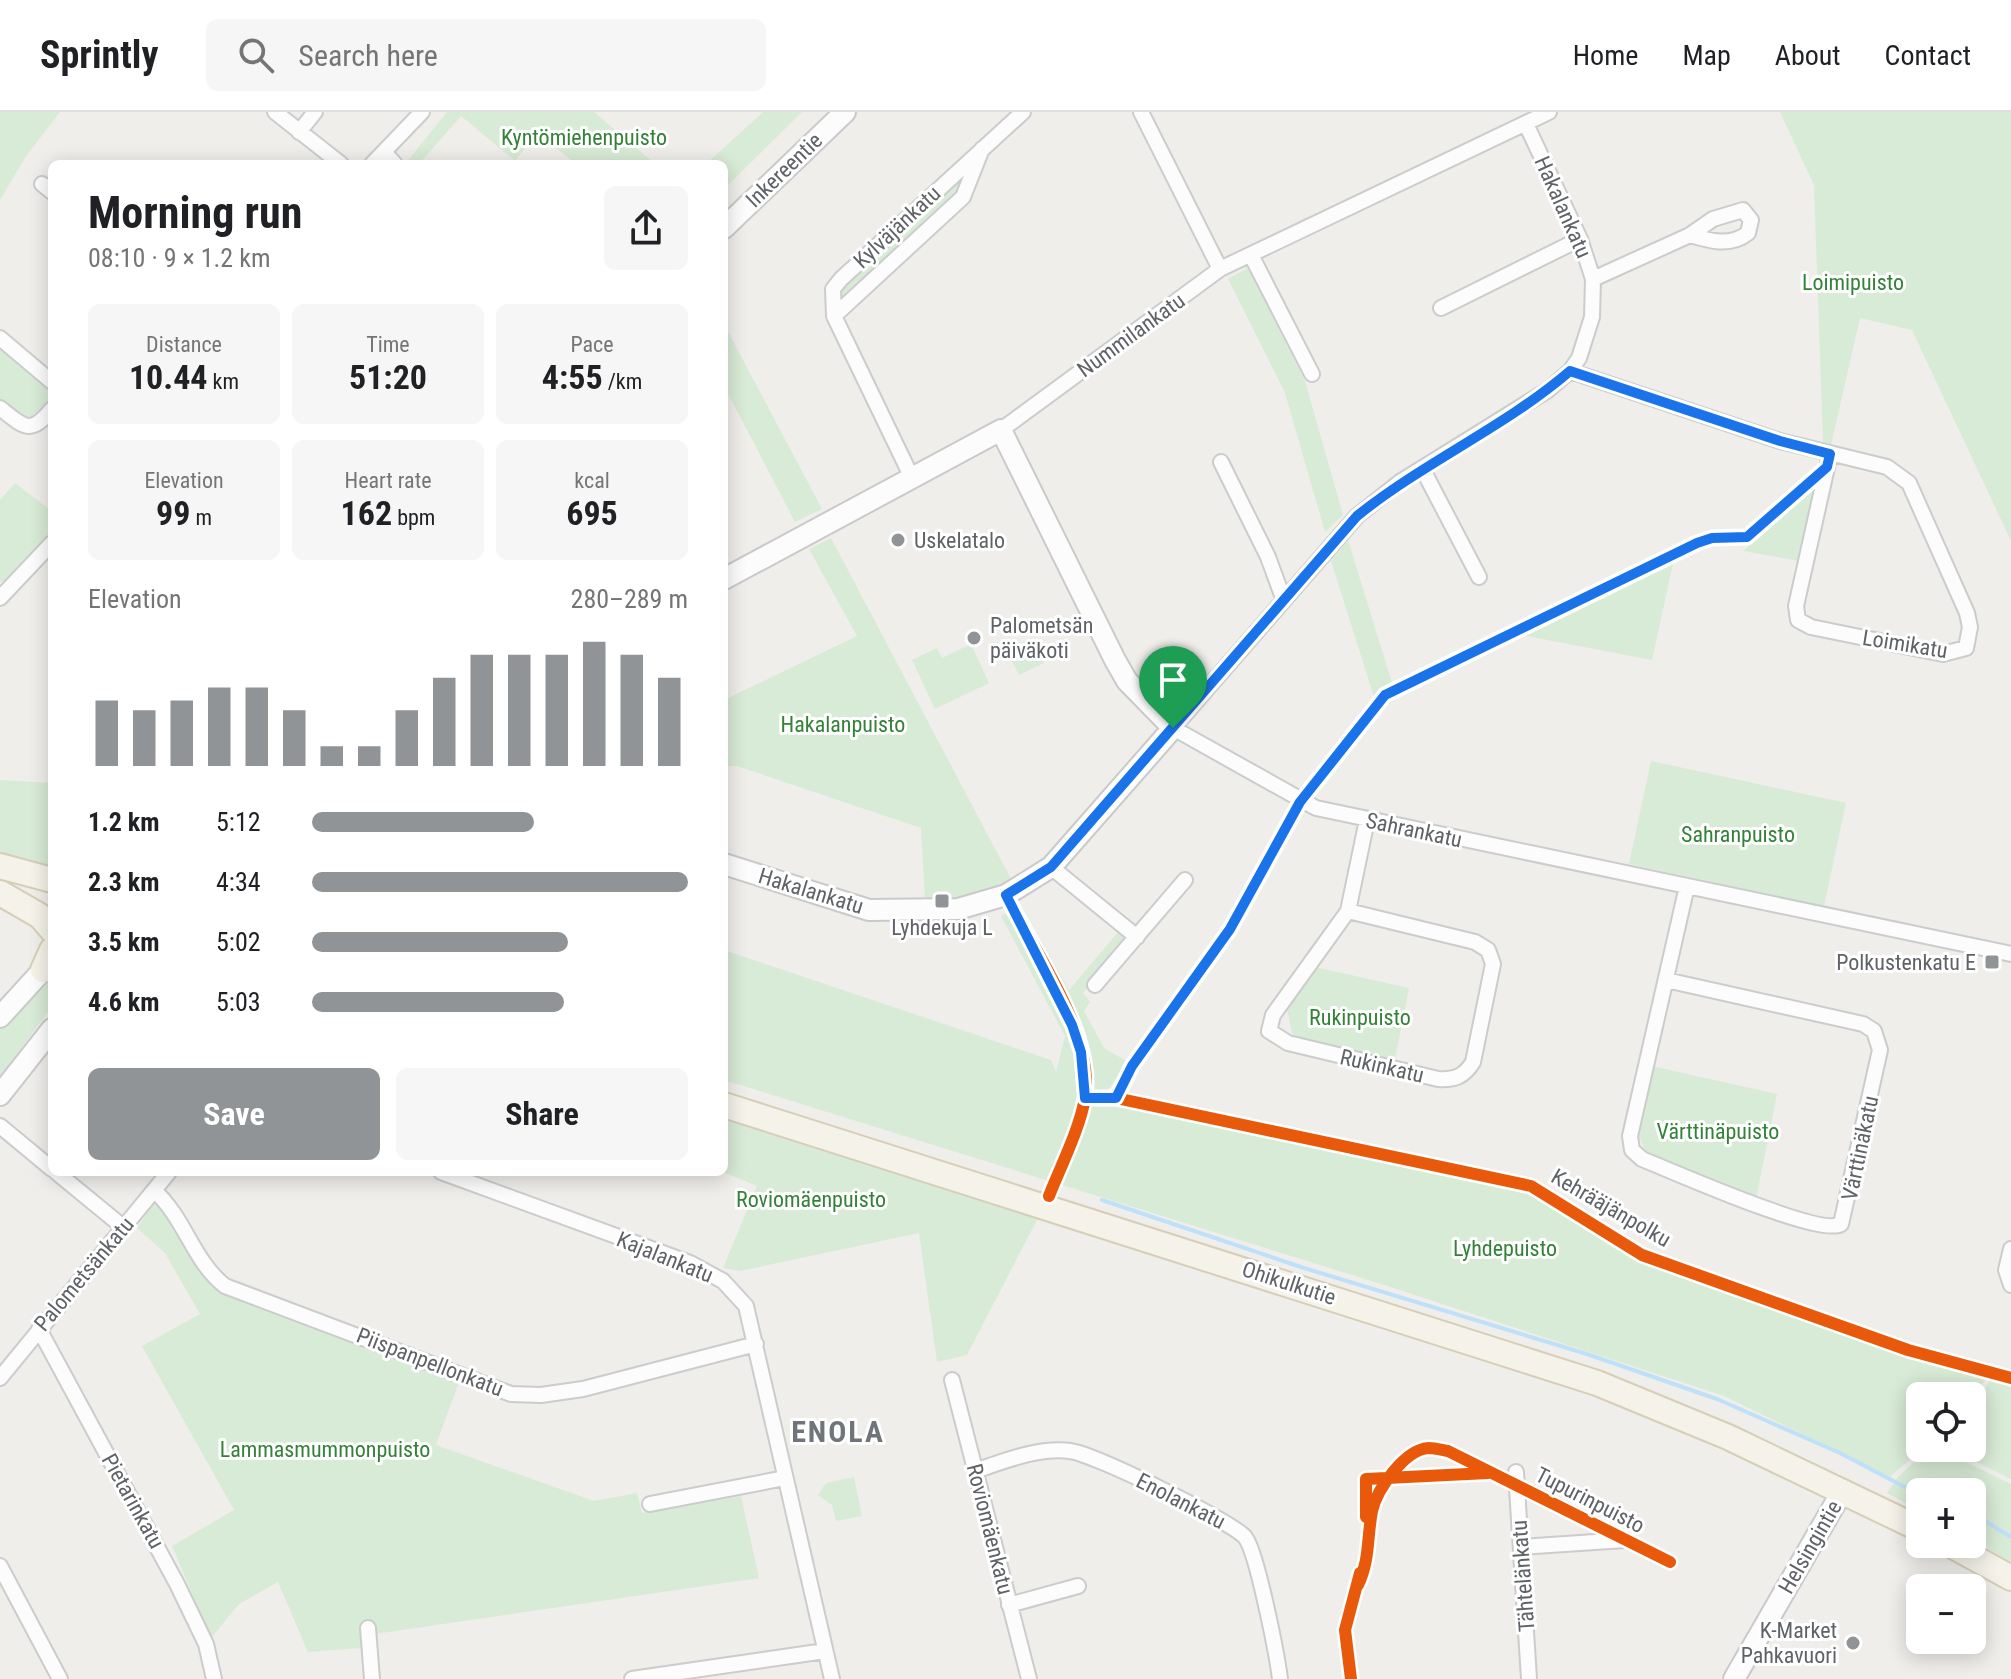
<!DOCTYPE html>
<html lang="en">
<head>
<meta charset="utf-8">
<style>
	:root { --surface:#fff; --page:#f6f6f6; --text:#202124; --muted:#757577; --line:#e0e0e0; --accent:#919496 }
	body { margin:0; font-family:"Roboto Condensed",sans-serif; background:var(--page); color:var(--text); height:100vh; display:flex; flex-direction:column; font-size:30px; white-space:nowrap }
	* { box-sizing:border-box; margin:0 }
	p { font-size:26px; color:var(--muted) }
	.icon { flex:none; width:44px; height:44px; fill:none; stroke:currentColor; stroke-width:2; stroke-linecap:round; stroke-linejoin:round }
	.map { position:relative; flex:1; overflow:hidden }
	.panel { position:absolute; left:48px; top:48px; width:680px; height:1016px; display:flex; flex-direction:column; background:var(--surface); border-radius:12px; box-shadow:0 4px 20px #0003 }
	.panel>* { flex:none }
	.controls { position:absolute; left:1906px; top:1270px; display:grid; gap:16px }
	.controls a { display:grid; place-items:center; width:80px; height:80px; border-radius:12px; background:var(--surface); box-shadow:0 4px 20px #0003; font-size:40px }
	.pin { position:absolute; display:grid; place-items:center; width:68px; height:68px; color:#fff; margin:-82px -34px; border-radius:50% 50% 50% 0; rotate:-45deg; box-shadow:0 0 8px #0007 }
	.pin .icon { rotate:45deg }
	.round { display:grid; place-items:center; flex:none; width:84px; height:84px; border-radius:12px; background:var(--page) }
	.headline { display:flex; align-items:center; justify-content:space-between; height:136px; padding:0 40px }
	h1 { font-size:44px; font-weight:700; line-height:60px }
	.stats { display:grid; grid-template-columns:repeat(3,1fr); gap:12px; height:136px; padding:8px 40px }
	.stats div { display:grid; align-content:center; border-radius:12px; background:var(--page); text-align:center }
	.stats b { font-size:34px; font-weight:700 }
	.stats small { font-size:22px; font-weight:400 }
	.stats p { font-size:22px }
	.chart { height:224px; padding:16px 40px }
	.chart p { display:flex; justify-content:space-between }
	.chart svg { width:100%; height:144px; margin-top:8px; stroke:var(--accent); stroke-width:6 }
	.action { display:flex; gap:16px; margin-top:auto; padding:16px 40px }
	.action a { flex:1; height:92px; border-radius:12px; background:var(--accent); color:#fff; font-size:32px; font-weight:700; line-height:92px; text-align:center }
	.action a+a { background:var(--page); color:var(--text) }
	ul { padding:0 40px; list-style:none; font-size:26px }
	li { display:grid; grid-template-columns:128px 96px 1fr; align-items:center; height:60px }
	li i { height:20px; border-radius:10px; background:var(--accent) }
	header { display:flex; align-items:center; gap:48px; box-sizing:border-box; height:112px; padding:0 40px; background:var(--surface); border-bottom:2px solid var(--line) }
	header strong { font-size:38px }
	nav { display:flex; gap:44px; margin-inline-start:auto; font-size:28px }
	.search { width:560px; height:72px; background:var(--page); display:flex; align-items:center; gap:20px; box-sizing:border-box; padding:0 28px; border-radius:12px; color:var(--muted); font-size:30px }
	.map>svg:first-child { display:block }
	.green { fill:#d8ebd6 }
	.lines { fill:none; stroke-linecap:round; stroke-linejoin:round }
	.stream { stroke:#bfe0f9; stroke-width:4 }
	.street-casing { stroke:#cbcccc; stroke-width:18 }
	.secondary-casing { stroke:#cacacb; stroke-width:24 }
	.primary-casing { stroke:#d7ceb8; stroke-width:28 }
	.street { stroke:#fdfcfc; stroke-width:14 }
	.secondary { stroke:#fdfcfc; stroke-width:20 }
	.primary { stroke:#f4f2e9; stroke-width:24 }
	.cycleway-casing { stroke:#fff; stroke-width:17 }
	.cycleway { stroke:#e8590c; stroke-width:12 }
	.route-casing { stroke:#fff; stroke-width:16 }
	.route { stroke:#1a73e8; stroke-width:10 }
	.poi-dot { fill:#919496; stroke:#fff; stroke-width:3 }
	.labels { text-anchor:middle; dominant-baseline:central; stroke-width:6; stroke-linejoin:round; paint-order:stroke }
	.park-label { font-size:22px; fill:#348238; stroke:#fff }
	.street-label { font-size:22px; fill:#5f6368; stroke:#fff }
	.poi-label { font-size:22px; fill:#5f6368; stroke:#fff; text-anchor:start }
	.district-label { font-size:30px; font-weight:bold; letter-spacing:2px; fill:#70757a; stroke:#fff }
</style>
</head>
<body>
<header>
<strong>Sprintly</strong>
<div class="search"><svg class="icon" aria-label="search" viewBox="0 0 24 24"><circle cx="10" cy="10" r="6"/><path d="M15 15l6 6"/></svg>Search here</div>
<nav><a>Home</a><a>Map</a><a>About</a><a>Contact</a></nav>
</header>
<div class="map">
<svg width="2011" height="1567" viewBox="0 0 2011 1567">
	<rect width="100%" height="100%" fill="#efeeea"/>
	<!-- green -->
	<path class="green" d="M0 0H60L26 44 0 88Z
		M447 0H594L655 52H576L537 21 515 49 461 4 419 52H405Z
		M763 0H802L724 77V52H706Z
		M1780 0H2011V429L1912 218 1860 206 1831 333 1823 330 1814 73Z
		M983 36 971 71 834 204 841 167Z
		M1248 156 1305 269 1343 403 1325 420 1285 281 1228 167Z
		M724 212 822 397 795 410 724 274Z
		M0 233 52 279C52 294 40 304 27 309L0 290Z
		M1818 370 1799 449 1743 439Z
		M15 371 49 397 52 395V420L7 469 0 470V388Z
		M831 426 1011 767C982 782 958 788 925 788L921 716 737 654H724V588L857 524 809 437Z
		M1348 428 1392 571 1375 588 1331 449Z
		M1674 447 1652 548 1516 522Z
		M1031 526 1044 551 1019 563 1006 538Z
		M971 532 989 571 935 597 912 548 937 536 942 546Z
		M1651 649 1846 691 1824 794 1629 752Z
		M0 668 52 671V760L0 746Z
		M1021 793 1069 878 1120 818 1124 829 1122 837 1083 881 1090 890 1084 899 1104 936 1128 950 1108 978 1532 1067 1638 1136 1903 1235 1988 1262 1972 1291V1284H1920V1336H1923L1890 1365 1724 1284 1378 1171 724 968V838L1051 948 1056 960 1065 924 1001 804Z
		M1315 855 1409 876 1394 952 1305 931 1292 921 1287 897Z
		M52 867V894L0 965V917Z
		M1652 954 1777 982 1756 1087 1648 1044 1638 1023Z
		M724 1001 1040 1102 967 1243 937 1250 919 1121 740 1159 723 1156 757 1074 723 1060Z
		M155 1088 172 1099 212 1175 459 1270 436 1333 594 1389 637 1381 642 1401 741 1384 759 1466 375 1522 376 1535 308 1540 278 1470 239 1492 211 1526 172 1434 234 1398 142 1234 200 1202 165 1141 137 1116Z
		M1990 1268 2011 1274V1367L1950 1337 1972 1336V1297Z
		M1929 1336 1947 1341 2011 1372V1450L1972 1428V1380H1920V1399L1887 1381 1898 1365Z
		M854 1365 862 1404 836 1409 832 1393 818 1383 826 1371Z"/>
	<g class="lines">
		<!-- stream -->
		<path class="stream" d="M1102 1088 1304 1156 1587 1242 1717 1287 1840 1341 1920 1383
			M1972 1401 2011 1425"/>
		<!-- street casing -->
		<g class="street-casing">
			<path id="street" d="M275 0 341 52
				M1141 0 1220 157
				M1526 12 1580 127 1593 167 1592 205 1579 246 1570 259 1548 278 1400 370 1357 404 1173 616 1316 696 2011 842
				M299 20 315 0
				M384 40 395 52
				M372 52 422 0
				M42 72 52 80
				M1251 143 1312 262
				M1593 167 1690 123 1713 107 1743 98 1751 108 1748 121C1730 135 1710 129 1690 123
				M1441 196 1580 127
				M834 204 963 85 982 37
				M0 226 52 270
				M1570 259 1780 329 1887 355 1909 371 1967 501 1970 515 1966 536 1943 542 1811 515 1798 508 1796 494 1830 342
				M0 296C24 315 30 324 52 297
				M1001 318 1220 157 1549 0
				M1221 350 1268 445 1283 486
				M1422 356 1479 465
				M913 368 834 204 833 177 841 167 1023 0
				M0 486 52 431
				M1051 755 1137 825
				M1348 799 1475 830 1488 838 1493 852 1473 950C1464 965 1454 968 1438 967L1288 931 1269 919 1273 903 1348 799 1367 708
				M1666 868 1863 912 1874 919 1880 938 1841 1112C1820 1125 1672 1059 1642 1047L1632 1038 1630 1024 1687 774
				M1095 873 1185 768
				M0 1014 52 1057
				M56 1060 123 1115
				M441 1060 690 1151 723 1169 746 1194 832 1567
				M154 1078C186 1108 193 1149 225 1174L511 1282 541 1283 583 1277 756 1232
				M2011 1137 2006 1158 2011 1173
				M39 1217 177 1472 206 1532 214 1567
				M0 1266 169 1060
				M952 1268 1029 1567
				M975 1359C1004 1349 1039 1335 1070 1339 1094 1342 1229 1408 1245 1425 1257 1440 1277 1543 1280 1567
				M1516 1360 1529 1567
				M650 1392 785 1366
				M1521 1435 1625 1428
				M0 1454 60 1567
				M1009 1493 1078 1474
				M368 1516 372 1567
				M632 1567 825 1539"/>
		</g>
		<!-- secondary casing -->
		<g class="secondary-casing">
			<path id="secondary" d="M724 116 845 0
				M724 467 1001 318 1115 548 1127 569 1173 616 1051 755 1006 783 958 797 869 798 724 752
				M0 905 52 848
				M0 983 52 917
				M1734 1567 1843 1378"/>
		</g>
		<!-- primary casing -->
		<g class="primary-casing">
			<path id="primary" d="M0 754 52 768
				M0 781 40 804 52 818
				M43 858 52 838
				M724 993 1597 1271 1728 1325 1920 1417
				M1949 1432 2011 1466"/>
		</g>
		<!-- street -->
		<use href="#street" class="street"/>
		<!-- secondary -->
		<use href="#secondary" class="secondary"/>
		<!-- primary -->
		<use href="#primary" class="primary"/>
		<!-- cycleway casing -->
		<g class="cycleway-casing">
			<path id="cycleway" d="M1006 783C1034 839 1095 922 1085 986 1080 1016 1060 1056 1049 1084
				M1085 986H1116L1531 1074 1642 1143 1908 1238 2011 1266
				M1116 986 1132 954 1230 817 1300 690 1385 583 1697 431 1712 426 1747 425 1827 355
				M1366 1405V1367L1488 1361
				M1358 1473C1370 1448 1367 1425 1372 1399 1377 1377 1405 1337 1429 1336 1435 1336 1442 1338 1448 1339L1670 1450
				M1351 1567 1345 1518 1360 1461"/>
		</g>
		<!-- cycleway -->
		<use href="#cycleway" class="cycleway"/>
	</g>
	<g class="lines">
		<!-- route casing -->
		<g class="route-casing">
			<path id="route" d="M1570 259 1780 329 1830 342 1827 355 1747 425 1712 426 1697 431 1385 583 1300 690 1230 817 1132 954 1116 986H1085L1081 940 1072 913 1006 783 1051 755 1357 404C1424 350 1505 315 1570 259Z"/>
		</g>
		<!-- route -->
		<use href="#route" class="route"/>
	</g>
	<!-- markers -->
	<g class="poi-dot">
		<circle cx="898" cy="428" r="8"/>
		<circle cx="974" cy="526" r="8"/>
		<rect x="934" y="781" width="16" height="16" rx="4"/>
		<rect x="1984" y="842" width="16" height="16" rx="4"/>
		<circle cx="1853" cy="1531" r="8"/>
	</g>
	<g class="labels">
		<!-- park labels -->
		<g class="park-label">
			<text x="584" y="25">Kyntömiehenpuisto</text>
			<text x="1853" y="170">Loimipuisto</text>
			<text x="843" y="612">Hakalanpuisto</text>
			<text x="1738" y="722">Sahranpuisto</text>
			<text x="1360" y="905">Rukinpuisto</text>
			<text x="1718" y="1019">Värttinäpuisto</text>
			<text x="811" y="1087">Roviomäenpuisto</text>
			<text x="1505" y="1136">Lyhdepuisto</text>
			<text x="325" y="1337">Lammasmummonpuisto</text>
		</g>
		<!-- street labels -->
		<g class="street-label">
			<text transform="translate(784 58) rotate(-44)">Inkereentie</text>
			<text transform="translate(1563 95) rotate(66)">Hakalankatu</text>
			<text transform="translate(897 115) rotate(-43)">Kylväjänkatu</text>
			<text transform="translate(1131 223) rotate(-36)">Nummilankatu</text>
			<text transform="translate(1905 532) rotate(9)">Loimikatu</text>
			<text transform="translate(1414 718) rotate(12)">Sahrankatu</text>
			<text transform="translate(811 779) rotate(17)">Hakalankatu</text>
			<text transform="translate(1382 954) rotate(13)">Rukinkatu</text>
			<text transform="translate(1860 1036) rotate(-78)">Värttinäkatu</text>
			<text transform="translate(1611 1096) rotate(30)">Kehrääjänpolku</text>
			<text transform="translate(665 1145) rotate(22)">Kajalankatu</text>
			<text transform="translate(84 1162) rotate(-50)">Palometsänkatu</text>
			<text transform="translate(1289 1171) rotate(18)">Ohikulkutie</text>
			<text transform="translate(430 1250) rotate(21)">Piispanpellonkatu</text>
			<text transform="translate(1590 1388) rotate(27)">Tupurinpuisto</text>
			<text transform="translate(133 1389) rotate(61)">Pietarinkatu</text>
			<text transform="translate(1181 1389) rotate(27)">Enolankatu</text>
			<text transform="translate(990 1417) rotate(76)">Roviomäenkatu</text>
			<text transform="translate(1810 1435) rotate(-60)">Helsingintie</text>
			<text transform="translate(1523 1464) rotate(-94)">Tähtelänkatu</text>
		</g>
		<!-- poi labels -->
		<g class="poi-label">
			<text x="914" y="428">Uskelatalo</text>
			<text x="990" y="513">Palometsän<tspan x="990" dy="25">päiväkoti</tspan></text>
			<text x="942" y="815" text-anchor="middle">Lyhdekuja L</text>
			<text x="1976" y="850" text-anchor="end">Polkustenkatu E</text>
			<text x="1837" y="1518" text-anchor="end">K-Market<tspan x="1837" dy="25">Pahkavuori</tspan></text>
		</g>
		<!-- district labels -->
		<g class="district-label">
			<text x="838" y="1319">ENOLA</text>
		</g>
	</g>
</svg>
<div class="controls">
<a><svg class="icon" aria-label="locate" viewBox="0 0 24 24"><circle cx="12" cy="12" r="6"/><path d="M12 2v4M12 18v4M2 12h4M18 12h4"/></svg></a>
<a>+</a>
<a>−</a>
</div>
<div class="pin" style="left:1173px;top:616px;background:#1e9e55"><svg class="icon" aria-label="arrive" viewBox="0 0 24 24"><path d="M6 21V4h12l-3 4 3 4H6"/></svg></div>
<section class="panel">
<div class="headline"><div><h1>Morning run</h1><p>08:10 · 9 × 1.2 km</p></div><a class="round"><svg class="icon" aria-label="share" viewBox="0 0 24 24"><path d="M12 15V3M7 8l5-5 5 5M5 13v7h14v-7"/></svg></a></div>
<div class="stats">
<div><p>Distance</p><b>10.44<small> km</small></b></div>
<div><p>Time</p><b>51:20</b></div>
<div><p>Pace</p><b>4:55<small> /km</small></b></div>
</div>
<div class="stats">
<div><p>Elevation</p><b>99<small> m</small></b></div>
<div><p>Heart rate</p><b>162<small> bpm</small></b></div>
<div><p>kcal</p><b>695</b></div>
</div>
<div class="chart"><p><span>Elevation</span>280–289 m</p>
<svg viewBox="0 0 160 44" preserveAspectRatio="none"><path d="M5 44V24M15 44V27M25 44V24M35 44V20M45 44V20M55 44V27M65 44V38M75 44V38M85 44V27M95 44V17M105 44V10M115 44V10M125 44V10M135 44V6M145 44V10M155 44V17"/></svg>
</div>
<ul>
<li><b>1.2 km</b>5:12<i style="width:59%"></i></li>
<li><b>2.3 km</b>4:34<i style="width:100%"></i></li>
<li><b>3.5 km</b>5:02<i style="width:68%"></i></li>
<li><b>4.6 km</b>5:03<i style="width:67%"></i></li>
</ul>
<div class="action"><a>Save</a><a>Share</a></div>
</section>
</div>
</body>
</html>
